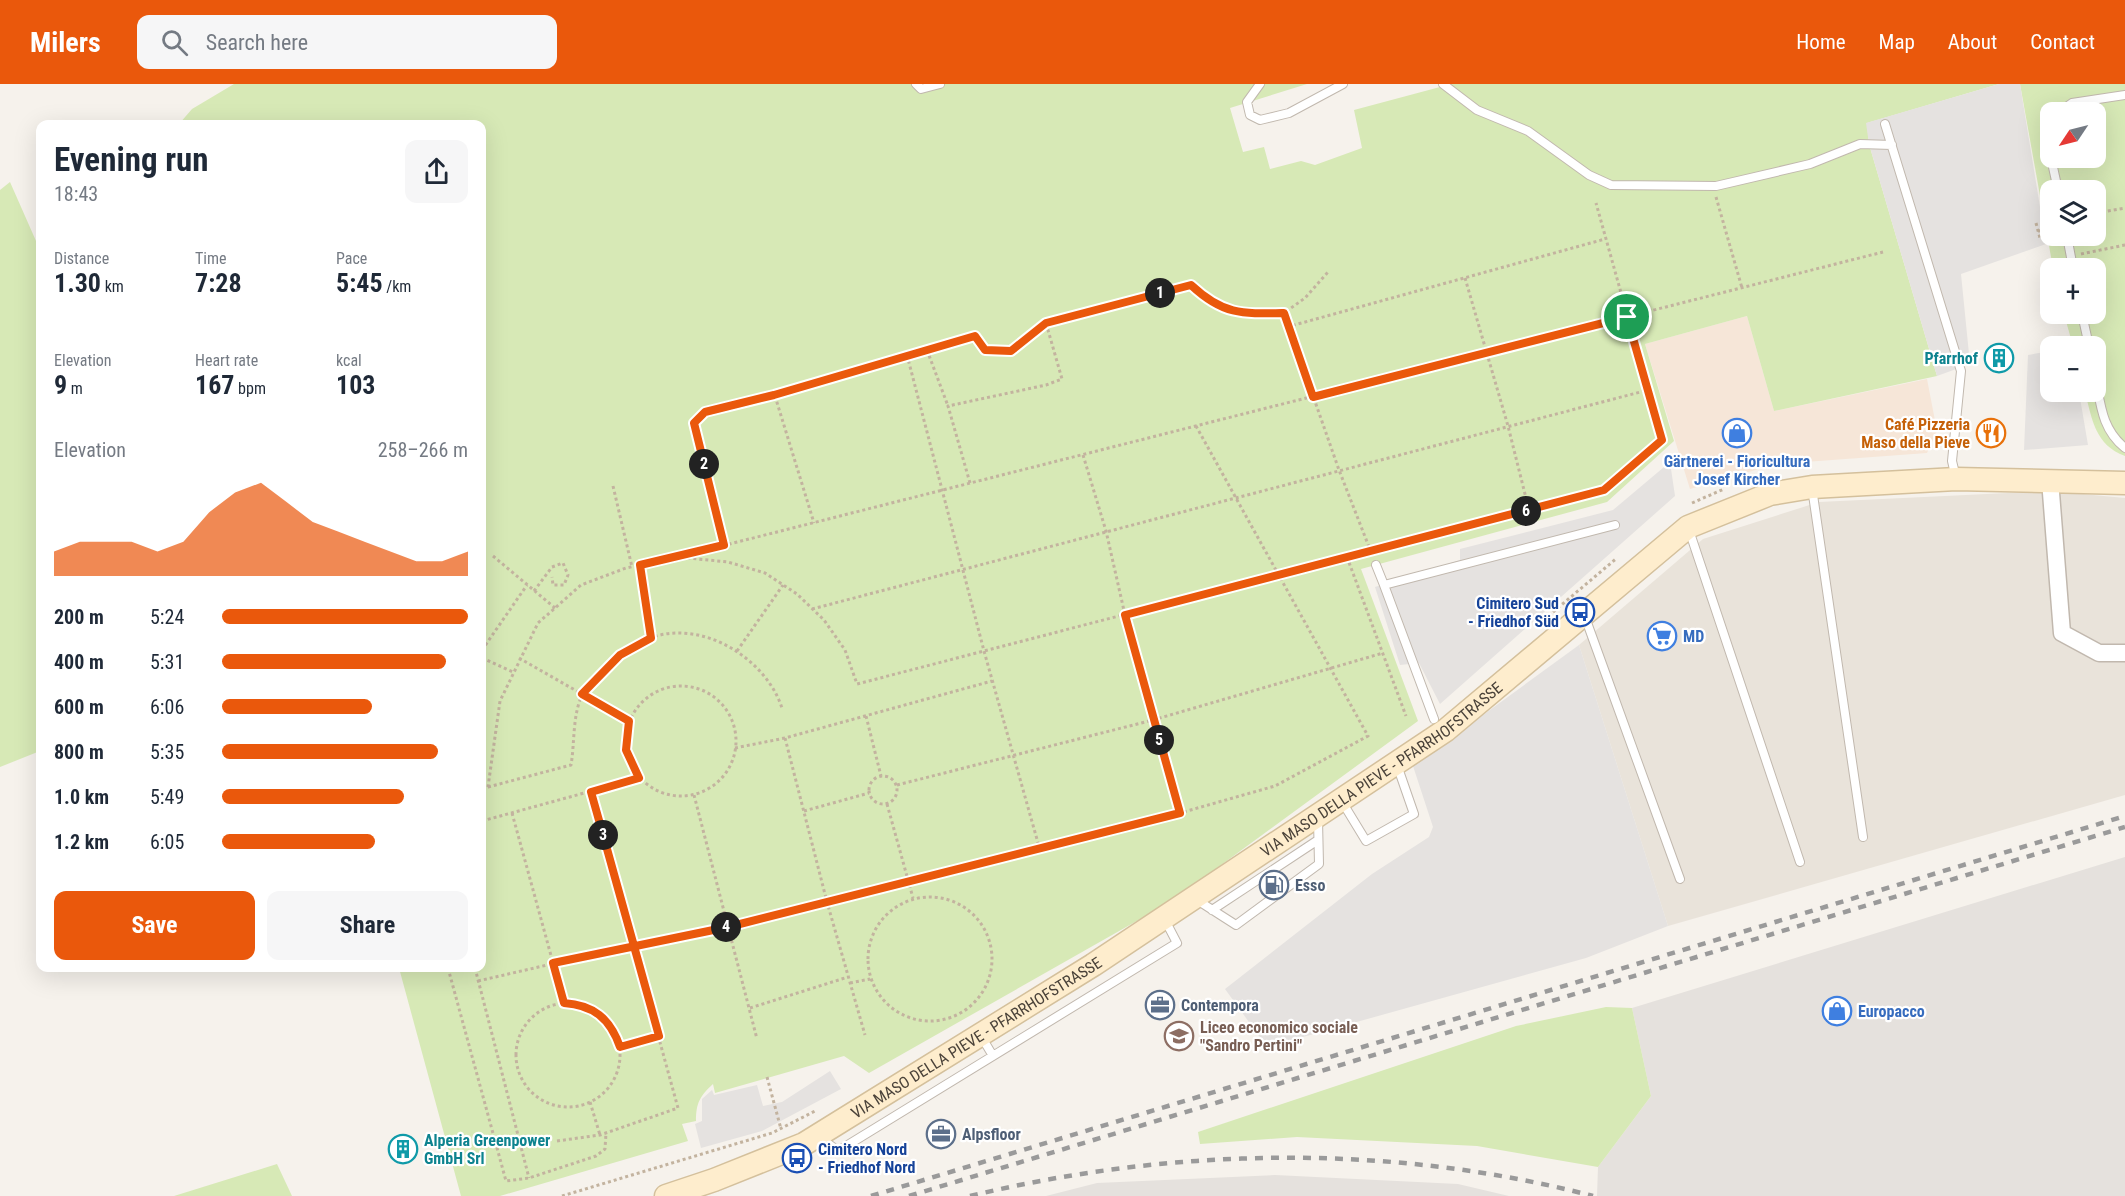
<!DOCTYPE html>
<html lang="en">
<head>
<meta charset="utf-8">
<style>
	:root { --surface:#fff; --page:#f6f6f7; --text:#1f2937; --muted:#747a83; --accent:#ea580c }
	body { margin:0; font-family:"Roboto Condensed",sans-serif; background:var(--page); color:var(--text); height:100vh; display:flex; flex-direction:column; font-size:22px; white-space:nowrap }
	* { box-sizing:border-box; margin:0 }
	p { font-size:20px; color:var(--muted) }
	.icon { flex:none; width:33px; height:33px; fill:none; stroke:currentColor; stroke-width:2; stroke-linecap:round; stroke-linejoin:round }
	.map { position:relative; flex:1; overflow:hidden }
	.sheet { position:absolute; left:36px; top:36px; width:450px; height:852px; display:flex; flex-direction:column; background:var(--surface); border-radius:12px; box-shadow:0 6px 24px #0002 }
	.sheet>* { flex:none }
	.needle { width:39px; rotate:235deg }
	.controls { position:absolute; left:2040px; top:18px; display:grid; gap:12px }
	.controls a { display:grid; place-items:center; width:66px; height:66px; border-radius:12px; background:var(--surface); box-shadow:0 6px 24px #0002; font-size:30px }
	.pin { position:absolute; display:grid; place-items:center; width:51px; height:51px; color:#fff; margin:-26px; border:3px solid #fff; border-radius:50%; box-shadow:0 2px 6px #0007 }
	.km { position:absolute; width:30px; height:30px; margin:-15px; border-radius:50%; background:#222; color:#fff; font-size:16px; line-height:30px; text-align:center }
	.round { display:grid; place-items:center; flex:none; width:63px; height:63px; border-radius:12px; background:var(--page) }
	.headline { display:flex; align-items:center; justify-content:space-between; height:102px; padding:0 18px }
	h1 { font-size:33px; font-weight:700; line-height:45px }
	.metrics { display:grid; grid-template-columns:repeat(3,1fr); gap:9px; height:102px; padding:6px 18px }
	.metrics div { display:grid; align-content:center }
	.metrics b { font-size:26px; font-weight:700 }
	.metrics small { font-size:16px; font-weight:400 }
	.metrics p { font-size:16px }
	.chart { height:168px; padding:12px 18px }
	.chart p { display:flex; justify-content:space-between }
	.chart svg { width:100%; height:108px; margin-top:6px; fill:var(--accent); opacity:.7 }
	.cta { display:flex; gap:12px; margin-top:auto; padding:12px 18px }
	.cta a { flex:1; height:69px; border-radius:12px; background:var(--accent); color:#fff; font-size:24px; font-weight:700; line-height:69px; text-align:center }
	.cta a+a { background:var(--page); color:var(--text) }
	ul { padding:0 18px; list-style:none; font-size:20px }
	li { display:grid; grid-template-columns:96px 72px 1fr; align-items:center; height:45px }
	li i { height:15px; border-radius:8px; background:var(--accent) }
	header { display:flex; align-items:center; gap:36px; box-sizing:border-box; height:84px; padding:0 30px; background:var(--accent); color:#fff }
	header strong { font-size:28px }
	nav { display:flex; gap:33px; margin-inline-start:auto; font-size:21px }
	.search { width:420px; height:54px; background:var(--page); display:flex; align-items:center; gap:15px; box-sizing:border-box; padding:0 21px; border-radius:12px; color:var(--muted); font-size:22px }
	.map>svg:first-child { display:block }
	.residential { fill:#e9e3da }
	.commercial { fill:#f6e6d8 }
	.industrial { fill:#e5e1dd }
	.green { fill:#d7e9b6; fill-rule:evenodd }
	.parking { fill:#e5e2e0 }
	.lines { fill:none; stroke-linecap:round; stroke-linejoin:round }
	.lane-casing { stroke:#c1b8ae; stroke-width:10 }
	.street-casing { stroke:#c1b8ae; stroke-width:19 }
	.secondary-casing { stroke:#d4c09c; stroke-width:25 }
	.path { stroke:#c3b39f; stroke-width:3; stroke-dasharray:3 3; stroke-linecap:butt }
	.lane { stroke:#fff; stroke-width:8 }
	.street { stroke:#fff; stroke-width:16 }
	.secondary { stroke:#feedcd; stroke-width:22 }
	.rail { stroke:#9a9a9a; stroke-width:4.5; stroke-dasharray:8 8; stroke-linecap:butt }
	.route-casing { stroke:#fff; stroke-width:12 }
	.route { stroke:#ea580c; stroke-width:8 }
	.labels { text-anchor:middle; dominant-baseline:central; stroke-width:4.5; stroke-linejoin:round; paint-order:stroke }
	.culture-label { font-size:16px; font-weight:bold; fill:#0d838f; stroke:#fff; text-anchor:end }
	.food-label { font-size:16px; font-weight:bold; fill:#c56008; stroke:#fff; text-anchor:end }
	.shop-label { font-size:16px; font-weight:bold; fill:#366cbe; stroke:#fff; text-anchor:start }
	.transit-label { font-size:16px; font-weight:bold; fill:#164399; stroke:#fff; text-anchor:end }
	.street-label { font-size:16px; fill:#4a4239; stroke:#fff }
	.service-label { font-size:16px; font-weight:bold; fill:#4e5e75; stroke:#fff; text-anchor:start }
	.education-label { font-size:16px; font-weight:bold; fill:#785e54; stroke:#fff; text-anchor:start }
</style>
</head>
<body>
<header>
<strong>Milers</strong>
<div class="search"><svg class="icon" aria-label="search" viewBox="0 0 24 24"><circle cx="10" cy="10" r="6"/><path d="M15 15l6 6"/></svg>Search here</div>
<nav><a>Home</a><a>Map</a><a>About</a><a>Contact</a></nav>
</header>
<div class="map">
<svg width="2125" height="1112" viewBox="0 0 2125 1112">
	<rect width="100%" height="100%" fill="#f6f2ec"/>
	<!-- residential -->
	<path class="residential" d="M2050 407 2125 414V711L1668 842 1579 561 1703 455 1819 418Z"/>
	<!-- commercial -->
	<path class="commercial" d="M1747 232 1774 327 1927 295 1937 347 1927 369 1805 378 1759 385 1690 405 1645 260Z"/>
	<!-- industrial -->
	<path class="industrial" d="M2125 773V1112H1597L1598 1083 1651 1012 1632 924Z
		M1275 1091 1458 1100 1509 1112H1046L1097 1099Z"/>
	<!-- green -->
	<path class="green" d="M234 0H1307L1230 24 1243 68 1264 63 1270 85 1301 77 1315 81 1362 64 1354 26 1440 3 1438 0H1999L1867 39 1869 60 1937 292 1774 327 1747 232 1645 260 1674 357 1607 418 1361 485 1418 637 1172 817 869 989 844 972 715 1009 713 1000C700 1012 696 1019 696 1037L682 1040 688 1057 500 1112H461L399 884H482V40H179L192 25Z
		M2020 0H2125V372C2095 361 2092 335 2085 308H2096V262H2073L2064 230H2096V184H2053ZM2050 28H2096V74H2050ZM2050 106H2096V152H2050Z
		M10 98 40 166V667L0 683V106Z
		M1606 923 1632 924 1651 1012 1598 1083 1477 1062 1297 1053 1200 1060 1198 1048 1516 942Z
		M277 1080 292 1112H174Z"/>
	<!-- parking -->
	<path class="parking" d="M1999 0H2020L2046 160 1961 190 1970 280 1937 292 1869 60 1866 39Z
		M2050 267V308H2079L2088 361 2024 366 2028 271Z
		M1670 378 1675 412 1440 620 1419 579 1400 581 1375 503 1460 476V465L1613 426Z
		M1579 561 1668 842 1586 874 1267 963 1225 905 1372 790 1429 753 1433 743 1413 682Z
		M830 987 841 1005 762 1047 701 1064 695 1040 702 1037V1015L712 1006 714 1011 757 1001 763 1022 782 1018Z"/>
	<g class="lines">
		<!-- lane casing -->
		<g class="lane-casing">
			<path id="lane" d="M916 0 921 5 940 0
				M1260 0 1247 18 1250 31 1260 36 1289 29 1343 0
				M1443 0 1477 26 1528 47 1589 91 1611 101 1716 102 1810 80 1860 60 1892 61
				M2059 28 2072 19 2125 11
				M1885 40 1961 287 1952 377 1956 394
				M2050 54V69
				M2051 74 2058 106
				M2067 152 2073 184
				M2082 230 2089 262
				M2096 297C2101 324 2103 346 2125 364
				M1812 404 1863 753
				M1689 446 1800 778
				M1376 481 1384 501
				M1585 533 1680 795
				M1434 635 1384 501 1615 441
				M1341 716 1366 757 1414 730 1397 681
				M1197 816 1236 841 1319 780 1318 736
				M1212 826 1318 756
				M981 952 993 972
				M818 1052 838 1067 1177 859 1165 836"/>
		</g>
		<!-- street casing -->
		<g class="street-casing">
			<path id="street" d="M2050 396 2062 549 2099 569H2125"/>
		</g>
		<!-- secondary casing -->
		<g class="secondary-casing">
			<g id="secondary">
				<path id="s1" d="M666 1112 714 1096 804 1060 1093 881 1446 646 1688 443 1770 410 1812 403 1956 395 2125 399"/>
			</g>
		</g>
		<!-- path -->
		<path class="path" d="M1716 113 1742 204
			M2050 120V132
			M2096 129 2125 124
			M2036 139 2040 154 2054 152
			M2038 147 2050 146
			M2081 170 2125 161
			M1465 194 1508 342 1529 426
			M1284 229 1339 386 1371 468
			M1287 243 1605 155
			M927 266 948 322
			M907 271 984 567 1040 766
			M775 312 814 439
			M1083 371 1106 447 1125 531 1180 729
			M970 399 948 322 1046 301 1062 295 1046 239 1190 201 1201 211 1237 230 1284 229 1305 214 1328 188
			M613 402 632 483
			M1692 419 1724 405
			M725 461 694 339 705 328 774 311 975 252 985 266 1011 267 1046 239
			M493 472 555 524
			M682 472 1883 168
			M1347 473 1406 632
			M640 481 651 554
			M534 507 552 483 563 479 568 491 564 501H553L552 493
			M812 525 1648 306
			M1553 528 1617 474
			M482 566 527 501
			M737 567 783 501
			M482 574 513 588
			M519 574 629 637
			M626 657a55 55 0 1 1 110 0a55 55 0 1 1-110 0Z
			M866 632 881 692
			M785 654 827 818 865 951
			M735 664 785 654 992 597
			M869 706a14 14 0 1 1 28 0a14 14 0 1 1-28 0Z
			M897 701 1153 636 1383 569
			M488 703 571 681C575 658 572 631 583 609 588 599 599 590 607 582 621 570 635 559 653 553 704 536 766 575 782 624
			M482 705 488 703 500 617 538 539 581 501 626 484 678 473 728 478 765 489 797 510 824 536 845 566 857 600 1604 406 1662 356 1596 119
			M694 711 757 955
			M887 720 913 814
			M804 727 869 709
			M512 729 564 919
			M482 737 639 694
			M868 875a62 62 0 1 1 124 0a62 62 0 1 1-124 0Z
			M448 884 506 1097 529 1094 596 1072 605 1065 606 1049
			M475 884 529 1094
			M478 897 634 861 728 843 1180 729 1275 702 1368 652 1196 342
			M850 899 870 895
			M516 971a52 52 0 1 1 104 0a52 52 0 1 1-104 0Z
			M750 924 848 893
			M620 963 658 952
			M767 993 781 1045
			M590 1018 600 1051
			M557 1057 600 1051 678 1024 591 707
			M562 1112 772 1049 817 1026"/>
		<!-- lane -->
		<use href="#lane" class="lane"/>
		<!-- street -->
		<use href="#street" class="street"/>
		<!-- secondary -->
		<use href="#secondary" class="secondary"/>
		<!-- rail -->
		<path class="rail" d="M871 1112 2125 732
			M909 1112 2125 743
			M970 1112C1173 1063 1391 1059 1593 1112"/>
	</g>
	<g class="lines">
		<!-- route casing -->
		<g class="route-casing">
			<path id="route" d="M1627 233 1313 313 1284 229C1242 230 1223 231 1191 201L1046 239 1011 267 985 266 975 252 774 311 705 328 694 339 724 461 640 481 651 554 620 571 582 610 629 637 626 666 639 694 591 708C614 789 636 870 659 952L620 963C610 934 593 921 564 919L553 879 728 843 1180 729 1125 531 1604 406 1662 356 1627 233"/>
		</g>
		<!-- route -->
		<use href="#route" class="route"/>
	</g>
	<!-- icons -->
	<defs>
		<g id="building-ring" transform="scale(1.5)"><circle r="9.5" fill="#fff" stroke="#0f9aa8" stroke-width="1.5"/><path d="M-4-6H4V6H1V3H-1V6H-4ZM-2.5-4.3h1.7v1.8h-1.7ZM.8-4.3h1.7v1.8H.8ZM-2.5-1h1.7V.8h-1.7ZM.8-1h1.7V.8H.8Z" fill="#0f9aa8"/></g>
		<g id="shop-ring" transform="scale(1.5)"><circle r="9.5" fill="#fff" stroke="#3f7fe0" stroke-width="1.5"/><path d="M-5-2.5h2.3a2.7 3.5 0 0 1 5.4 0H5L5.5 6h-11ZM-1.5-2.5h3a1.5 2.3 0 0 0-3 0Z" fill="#3f7fe0"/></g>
		<g id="restaurant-ring" transform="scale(1.5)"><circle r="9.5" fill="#fff" stroke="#e8710a" stroke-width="1.5"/><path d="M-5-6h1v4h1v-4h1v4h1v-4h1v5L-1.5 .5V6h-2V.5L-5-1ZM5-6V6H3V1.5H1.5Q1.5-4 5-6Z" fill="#e8710a"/></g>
		<g id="bus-ring" transform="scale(1.5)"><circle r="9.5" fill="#fff" stroke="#1a4fb4" stroke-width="1.5"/><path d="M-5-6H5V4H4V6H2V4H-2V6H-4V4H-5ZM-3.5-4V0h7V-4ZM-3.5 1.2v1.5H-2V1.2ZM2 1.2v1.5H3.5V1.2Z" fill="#1a4fb4"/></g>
		<g id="supermarket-ring" transform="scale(1.5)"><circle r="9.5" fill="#fff" stroke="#3f7fe0" stroke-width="1.5"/><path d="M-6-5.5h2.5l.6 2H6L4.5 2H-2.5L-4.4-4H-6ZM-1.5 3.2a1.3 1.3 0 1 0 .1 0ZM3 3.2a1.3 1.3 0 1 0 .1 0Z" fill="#3f7fe0"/></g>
		<g id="fuel-ring" transform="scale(1.5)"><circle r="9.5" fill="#fff" stroke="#5c6f8a" stroke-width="1.5"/><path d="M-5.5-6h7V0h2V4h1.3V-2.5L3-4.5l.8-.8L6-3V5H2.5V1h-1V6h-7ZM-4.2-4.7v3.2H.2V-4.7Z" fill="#5c6f8a"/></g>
		<g id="office-ring" transform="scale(1.5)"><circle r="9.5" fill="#fff" stroke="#5c6f8a" stroke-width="1.5"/><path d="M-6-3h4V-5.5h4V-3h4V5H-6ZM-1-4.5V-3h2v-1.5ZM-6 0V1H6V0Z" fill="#5c6f8a"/></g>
		<g id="school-ring" transform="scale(1.5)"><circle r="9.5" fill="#fff" stroke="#8d6e63" stroke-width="1.5"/><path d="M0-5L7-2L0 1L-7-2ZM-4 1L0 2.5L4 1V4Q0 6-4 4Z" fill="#8d6e63"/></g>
	</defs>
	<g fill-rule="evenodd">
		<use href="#building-ring" x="1999" y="274"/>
		<use href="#shop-ring" x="1737" y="349"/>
		<use href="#restaurant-ring" x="1991" y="349"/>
		<use href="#bus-ring" x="1580" y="528"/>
		<use href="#supermarket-ring" x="1662" y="552"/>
		<use href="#fuel-ring" x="1274" y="801"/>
		<use href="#office-ring" x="1160" y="921"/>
		<use href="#shop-ring" x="1837" y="927"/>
		<use href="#school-ring" x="1179" y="952"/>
		<use href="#office-ring" x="941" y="1050"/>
		<use href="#building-ring" x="403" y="1065"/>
		<use href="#bus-ring" x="797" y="1074"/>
	</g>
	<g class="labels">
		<!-- culture labels -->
		<g class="culture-label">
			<text x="1978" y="274">Pfarrhof</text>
			<text x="424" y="1056" text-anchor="start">Alperia Greenpower<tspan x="424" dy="18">GmbH Srl</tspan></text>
		</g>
		<!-- food labels -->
		<g class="food-label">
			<text x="1970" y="340">Café Pizzeria<tspan x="1970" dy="18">Maso della Pieve</tspan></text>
		</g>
		<!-- shop labels -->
		<g class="shop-label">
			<text x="1737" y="377" text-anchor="middle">Gärtnerei - Fioricultura<tspan x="1737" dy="18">Josef Kircher</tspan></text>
			<text x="1683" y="552">MD</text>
			<text x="1858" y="927">Europacco</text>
		</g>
		<!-- transit labels -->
		<g class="transit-label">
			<text x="1559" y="519">Cimitero Sud<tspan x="1559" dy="18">- Friedhof Süd</tspan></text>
			<text x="818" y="1065" text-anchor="start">Cimitero Nord<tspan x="818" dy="18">- Friedhof Nord</tspan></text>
		</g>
		<!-- street labels -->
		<g class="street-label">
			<text stroke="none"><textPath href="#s1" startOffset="836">VIA MASO DELLA PIEVE - PFARRHOFSTRASSE</textPath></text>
			<text stroke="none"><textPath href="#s1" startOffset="350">VIA MASO DELLA PIEVE - PFARRHOFSTRASSE</textPath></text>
		</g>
		<!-- service labels -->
		<g class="service-label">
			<text x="1295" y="801">Esso</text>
			<text x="1181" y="921">Contempora</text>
			<text x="962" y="1050">Alpsfloor</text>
		</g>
		<!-- education labels -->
		<g class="education-label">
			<text x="1200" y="943">Liceo economico sociale<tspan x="1200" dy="18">"Sandro Pertini"</tspan></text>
		</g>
	</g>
</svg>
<div class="controls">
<a><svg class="needle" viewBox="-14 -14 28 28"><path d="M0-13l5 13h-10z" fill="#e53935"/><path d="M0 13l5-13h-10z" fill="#747a83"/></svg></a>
<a><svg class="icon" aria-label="layers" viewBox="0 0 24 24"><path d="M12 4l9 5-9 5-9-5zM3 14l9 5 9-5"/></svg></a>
<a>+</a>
<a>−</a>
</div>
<div class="pin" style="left:1627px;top:233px;background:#1e9e55"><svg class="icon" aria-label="arrive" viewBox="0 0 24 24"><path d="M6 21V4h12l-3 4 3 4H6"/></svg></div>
<b class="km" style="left:1160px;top:209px">1</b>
<b class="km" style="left:704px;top:380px">2</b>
<b class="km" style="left:603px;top:751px">3</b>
<b class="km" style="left:726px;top:843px">4</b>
<b class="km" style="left:1159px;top:656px">5</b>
<b class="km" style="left:1526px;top:427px">6</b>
<section class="sheet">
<div class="headline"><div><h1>Evening run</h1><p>18:43</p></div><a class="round"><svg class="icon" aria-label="share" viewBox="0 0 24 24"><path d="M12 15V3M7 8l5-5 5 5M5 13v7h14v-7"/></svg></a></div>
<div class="metrics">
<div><p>Distance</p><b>1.30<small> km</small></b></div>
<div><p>Time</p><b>7:28</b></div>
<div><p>Pace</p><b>5:45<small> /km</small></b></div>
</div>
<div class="metrics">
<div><p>Elevation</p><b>9<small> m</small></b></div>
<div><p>Heart rate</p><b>167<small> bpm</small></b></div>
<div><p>kcal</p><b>103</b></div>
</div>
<div class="chart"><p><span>Elevation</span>258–266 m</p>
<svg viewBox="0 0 160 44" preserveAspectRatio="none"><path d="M0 44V34L10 30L20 30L30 30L40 34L50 30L60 18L70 10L80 6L90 14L100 22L110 26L120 30L130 34L140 38L150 38L160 34V44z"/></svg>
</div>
<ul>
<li><b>200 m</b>5:24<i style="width:100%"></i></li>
<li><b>400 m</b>5:31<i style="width:91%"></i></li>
<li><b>600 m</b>6:06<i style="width:61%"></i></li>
<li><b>800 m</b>5:35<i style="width:88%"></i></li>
<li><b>1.0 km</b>5:49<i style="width:74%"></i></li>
<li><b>1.2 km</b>6:05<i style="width:62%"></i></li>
</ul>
<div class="cta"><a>Save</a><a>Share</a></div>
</section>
</div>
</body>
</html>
